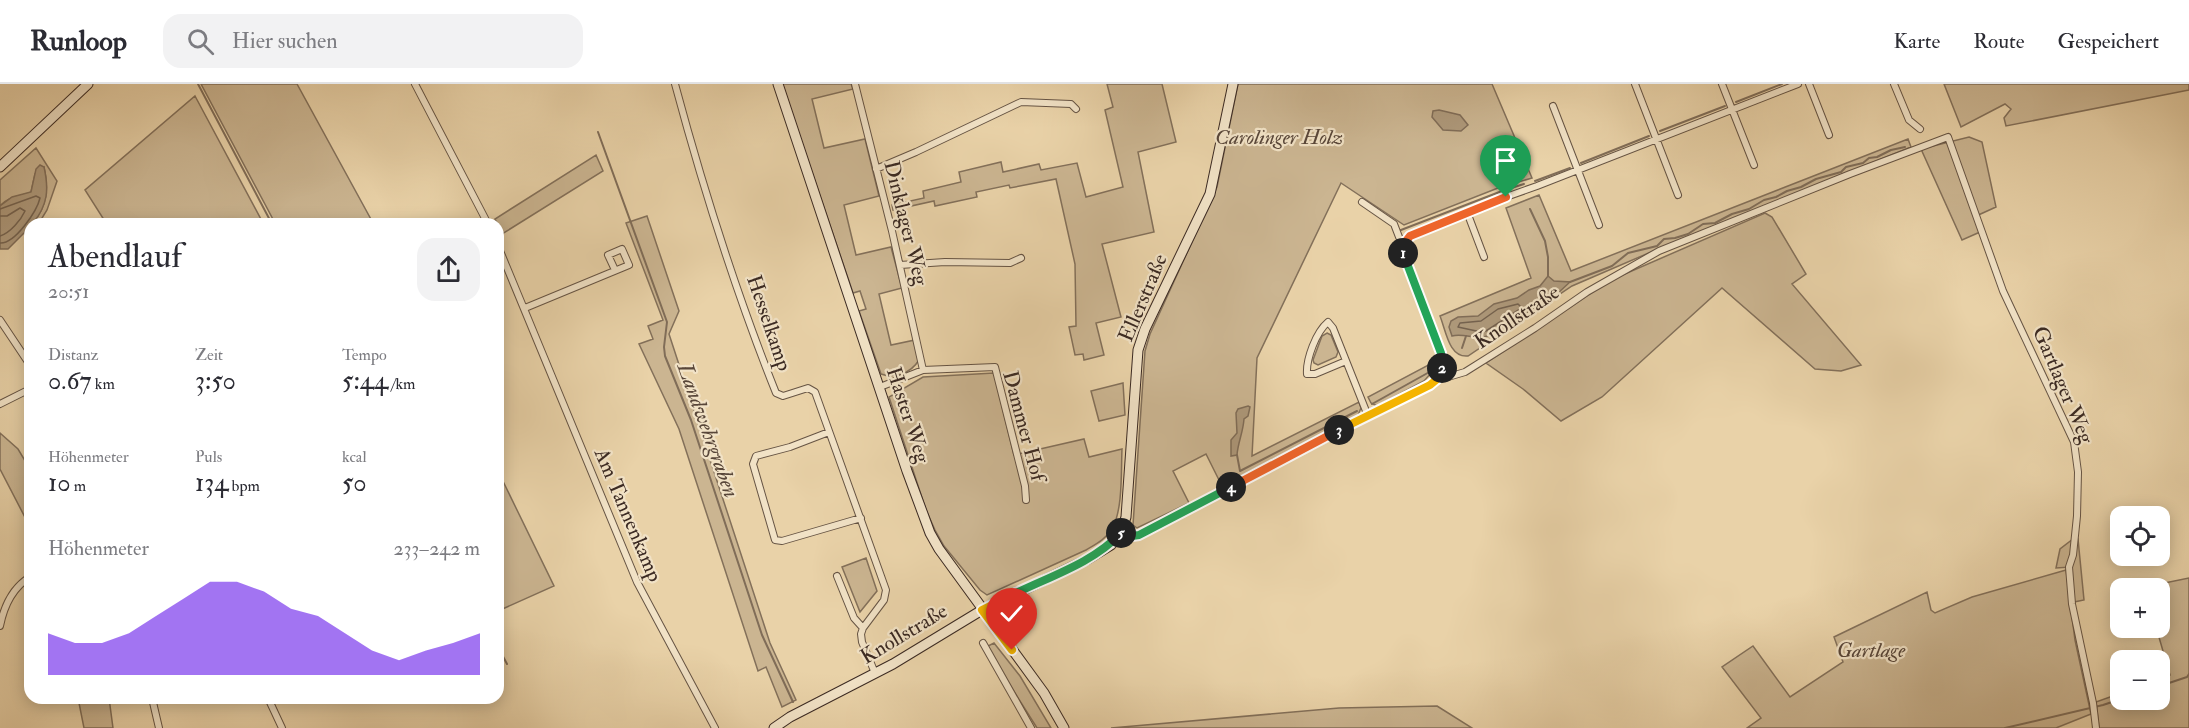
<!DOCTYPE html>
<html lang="de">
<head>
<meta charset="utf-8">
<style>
	:root { --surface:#fff; --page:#f2f2f3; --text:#2b2b33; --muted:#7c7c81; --line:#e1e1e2; --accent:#7c3aed }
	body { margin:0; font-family:"IM FELL Double Pica",serif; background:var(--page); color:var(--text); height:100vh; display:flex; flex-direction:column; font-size:22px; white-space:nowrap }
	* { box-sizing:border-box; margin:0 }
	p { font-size:20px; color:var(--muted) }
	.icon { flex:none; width:33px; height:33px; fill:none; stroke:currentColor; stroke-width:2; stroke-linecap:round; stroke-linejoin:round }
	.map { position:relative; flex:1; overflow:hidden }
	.drawer { position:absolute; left:24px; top:134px; width:480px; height:486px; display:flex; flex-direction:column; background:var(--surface); border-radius:18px; box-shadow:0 3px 15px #0003 }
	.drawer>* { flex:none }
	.buttons { position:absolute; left:2110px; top:422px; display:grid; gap:12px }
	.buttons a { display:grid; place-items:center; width:60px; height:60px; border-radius:12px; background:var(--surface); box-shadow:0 3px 15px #0003; font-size:30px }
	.pin { position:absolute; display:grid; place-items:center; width:51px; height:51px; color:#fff; margin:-62px -26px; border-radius:50% 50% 50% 0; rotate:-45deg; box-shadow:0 0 6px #0007 }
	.pin .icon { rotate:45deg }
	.km { position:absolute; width:30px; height:30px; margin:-15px; border-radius:50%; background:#222; color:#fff; font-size:16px; line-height:30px; text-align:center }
	.round { display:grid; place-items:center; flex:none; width:63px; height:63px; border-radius:18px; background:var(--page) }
	.headline { display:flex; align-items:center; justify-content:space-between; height:102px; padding:0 24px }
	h1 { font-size:33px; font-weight:600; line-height:45px }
	.metrics { display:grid; grid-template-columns:repeat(3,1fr); gap:9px; height:102px; padding:6px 24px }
	.metrics div { display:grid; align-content:center }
	.metrics b { font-size:26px; font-weight:600 }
	.metrics small { font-size:16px; font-weight:400 }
	.metrics p { font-size:16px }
	.chart { height:168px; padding:12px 24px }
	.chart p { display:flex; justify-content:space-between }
	.chart svg { width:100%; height:108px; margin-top:6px; fill:var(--accent); opacity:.7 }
	header { display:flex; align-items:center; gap:36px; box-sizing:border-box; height:84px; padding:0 30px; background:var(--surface); border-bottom:2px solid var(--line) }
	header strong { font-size:28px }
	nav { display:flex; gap:33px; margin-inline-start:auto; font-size:21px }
	.search { width:420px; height:54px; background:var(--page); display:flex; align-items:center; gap:15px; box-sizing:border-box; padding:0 21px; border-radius:18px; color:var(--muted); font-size:22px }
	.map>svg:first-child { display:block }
	.green { fill:#cbb591; stroke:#83705a; stroke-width:1.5 }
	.water { fill:#ae997b; stroke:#806d58; stroke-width:1.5 }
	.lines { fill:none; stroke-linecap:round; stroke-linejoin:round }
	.shore { stroke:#74624f; stroke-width:1.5 }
	.stream { stroke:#806d58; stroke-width:2 }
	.street-casing { stroke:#665444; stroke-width:8 }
	.secondary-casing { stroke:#3b2a23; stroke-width:11 }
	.street { stroke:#f1e2c6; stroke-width:6 }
	.secondary { stroke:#f1e2c6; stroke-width:9 }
	.split-1-casing { stroke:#fff; stroke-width:12 }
	.split-2-casing { stroke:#fff; stroke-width:12 }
	.split-3-casing { stroke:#fff; stroke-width:12 }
	.split-4-casing { stroke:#fff; stroke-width:12 }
	.split-5-casing { stroke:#fff; stroke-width:12 }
	.split-6-casing { stroke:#fff; stroke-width:12 }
	.split-7-casing { stroke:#fff; stroke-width:12 }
	.split-1 { stroke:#f0652b; stroke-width:8 }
	.split-2 { stroke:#22a559; stroke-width:8 }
	.split-3 { stroke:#f5b400; stroke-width:8 }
	.split-4 { stroke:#f0652b; stroke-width:8 }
	.split-5 { stroke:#22a559; stroke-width:8 }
	.split-6 { stroke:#22a559; stroke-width:8 }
	.split-7 { stroke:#f5b400; stroke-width:8 }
	.labels { text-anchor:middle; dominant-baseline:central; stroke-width:4.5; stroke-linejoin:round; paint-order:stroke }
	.park-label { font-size:21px; font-style:italic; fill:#584639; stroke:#f1e2c6 }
	.street-label { font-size:21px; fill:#3b2a23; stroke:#f1e2c6 }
	.water-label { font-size:22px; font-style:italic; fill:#584639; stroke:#f1e2c6 }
</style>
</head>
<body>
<header>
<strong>Runloop</strong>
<div class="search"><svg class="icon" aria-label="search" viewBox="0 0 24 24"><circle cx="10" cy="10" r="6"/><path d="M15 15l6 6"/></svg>Hier suchen</div>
<nav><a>Karte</a><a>Route</a><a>Gespeichert</a></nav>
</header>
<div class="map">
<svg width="2189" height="644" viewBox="0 0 2189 644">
	<rect width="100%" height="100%" fill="#e9d2a8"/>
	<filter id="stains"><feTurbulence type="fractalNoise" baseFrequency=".00333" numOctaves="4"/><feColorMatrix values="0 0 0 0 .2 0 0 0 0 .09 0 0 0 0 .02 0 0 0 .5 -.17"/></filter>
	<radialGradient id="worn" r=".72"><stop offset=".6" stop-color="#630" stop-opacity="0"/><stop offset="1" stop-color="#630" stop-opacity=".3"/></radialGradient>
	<!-- green -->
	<path class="green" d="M201 0H297L373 139H275Z
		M782 0H851L853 5 812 15 824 64 865 55 879 112 844 121 856 171 891 163 902 204 879 210 891 261 915 256 919 276C911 289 895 295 881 290L859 227 866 225 860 207 853 209Z
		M1107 0H1162L1176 58 1138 68 1154 148 1102 160 1121 233 1096 239 1104 271 1084 276 1083 270 1075 271 1069 243 1076 242 1075 180 1056 95 1010 104 1009 101 976 108 977 113 935 122 934 117 893 126 892 121 924 114 923 107 961 98 959 88 1001 78 1003 88 1039 80 1041 86 1077 79 1086 113 1123 103 1105 26 1113 23Z
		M1238 0H1492L1532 94 1498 104 1404 141 1341 99 1257 274 1252 372 1359 318 1361 324 1358 331 1222 402 1206 370 1173 387 1189 419 1137 444 1133 441 1145 267 1150 250 1217 103Z
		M1944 0H2189V6L2006 42 2004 34 2011 25 2005 20 1961 43Z
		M195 12 263 139H106L85 106Z
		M1969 53 1982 58 1996 123 1974 133 1980 148 1962 156 1921 65Z
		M1908 55 1911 63 1658 165 1572 202 1468 272C1449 274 1446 247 1440 232L1531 194 1506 124 1539 111 1571 187Z
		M36 64 57 97 47 126 39 139H33C47 122 49 105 44 83L35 90 31 108C21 113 8 112 0 122V96Z
		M596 71 603 87 502 150 495 135Z
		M1765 129 1772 133 1806 190 1792 200 1861 281 1841 287 1815 285 1722 204 1602 313 1561 337 1523 305 1486 279 1611 196Z
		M647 132 679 227 669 250 770 559 796 616 782 623 766 583 758 587 679 345 639 260 653 255 648 242 663 236 626 139Z
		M1327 249 1331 251 1338 268 1336 273 1318 281 1314 279 1313 276 1322 252Z
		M1434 278 1433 287 1424 297 1377 322 1371 319 1368 313Z
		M994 289 1014 371 1084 355 1089 373 1122 365C1121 387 1123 426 1112 445 1106 455 1096 460 1086 466L987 511 980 506 944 462 935 446 926 426 889 313 923 293Z
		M1123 299 1125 331 1099 337 1091 307Z
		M0 349 18 365 30 385V443L0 385Z
		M498 387 554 502 498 527Z
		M2073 455H2078L2084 516 2074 518 2071 483 2056 484 2060 465Z
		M866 474 877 507 860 528 842 483Z
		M2066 486 2075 556 2091 630 2056 644H1747L1761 634 1722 583 1753 562 1790 613 1843 578 1834 553 1927 508 1931 526 1935 529 1972 513Z
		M2189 494V644H2099L2096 618 2121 609V615H2160V595L2170 591 2156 543H2160V504L2145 503Z
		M994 559 1020 592 1051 644H1037L986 563Z
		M78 614H109L113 644H84Z
		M1437 622 1472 644H1111L1339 624Z"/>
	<!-- water -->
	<path class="water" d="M1439 26 1460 31 1468 41 1461 47 1443 46 1432 33 1433 27Z
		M40 81 44 83C49 105 48 121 33 139L30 140V143L8 165H0V122L12 113 31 108 36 85Z
		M1548 192 1554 197 1570 198 1557 210 1488 252C1476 256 1464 249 1452 252L1449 243 1451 237 1458 233 1478 232 1494 220 1517 214 1529 206 1540 202Z
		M1248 322 1250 323 1248 332 1244 335C1243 349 1238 358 1237 371L1231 372V356L1237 349 1236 329 1238 325Z"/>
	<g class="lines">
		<!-- shore -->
		<path class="shore" d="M0 125 36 112 40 114C37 127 15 160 0 159
			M0 132H7L20 124 25 127C21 136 10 149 0 152
			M1518 220 1520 222V225L1486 247 1481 248 1458 243 1460 239 1481 237 1498 225Z"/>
		<!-- stream -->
		<path class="stream" d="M198 0 272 140
			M1736 18 1782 0
			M1660 47 1725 22
			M598 48 667 238 664 263 665 272 691 336 762 551 793 618
			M1581 79 1649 52
			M1535 97 1570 84
			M1530 125 1545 157 1548 173V192
			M1401 146 1502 107 1524 100
			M1407 162 1412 184
			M1416 193 1421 206
			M1570 198 1612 182 1628 169 1657 162 1664 155 1675 154 1688 150 1703 140 1715 139 1732 130 1749 125 1764 116 1776 113 1787 107 1801 103 1816 95 1841 88 1846 83 1863 79 1869 74 1877 73 1891 66 1905 63
			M1424 213 1429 227
			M1432 235 1447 273
			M1462 264 1466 252
			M1372 320 1433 286
			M1237 371 1240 387 1357 327
			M498 563 507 580
			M2160 602 2187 593 2189 590
			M2005 644 2103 621 2121 615"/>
		<!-- street casing -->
		<g class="street-casing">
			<path id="street" d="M415 0 488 140
				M675 0C703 104 736 209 776 309L783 312 808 304 815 308 886 506 884 516 863 544 861 550 862 558 875 589
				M855 0 892 147 923 286
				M1635 0 1678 111
				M1722 0 1754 81
				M1809 0 1829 51
				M1894 0 1909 36 1920 45
				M1553 22 1599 141
				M876 85 916 68 1021 18 1071 20 1076 25
				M1362 118 1394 140 1399 153 1405 158
				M1467 128 1484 173
				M498 162 637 498 715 644
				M900 181 945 178 1010 179 1021 174
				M525 224 629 181 622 165 608 171 615 186
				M0 236 30 281
				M1346 277 1315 290H1307C1306 275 1316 248 1328 238L1333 244 1368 332
				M1441 289 1448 293 1465 288 1535 244 1587 208 1659 167 1850 90 1948 53 2003 207 2074 358 2078 388 2077 432 2073 471 2069 483 2072 520 2093 619 2096 644
				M880 303 923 286 995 283 1025 402 1026 416
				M0 320 30 305
				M829 348 790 363 756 372 753 380 775 456 782 457 861 434
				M1121 449 1132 452 1139 451 1430 301C1441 292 1443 283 1441 269L1403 167 1405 158 1410 152 1506 113 1537 102 1798 0
				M837 492 854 534 863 544
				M0 542C4 522 12 504 30 493
				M983 559 1031 644
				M152 614 159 644
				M268 614 282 644"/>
		</g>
		<!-- secondary casing -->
		<g class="secondary-casing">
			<path id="secondary" d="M778 0 907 387 930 449 939 465 1044 609 1064 644
				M0 83 88 0
				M774 644 790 633 893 580 982 526 1088 475 1111 461 1121 449 1126 433 1138 266 1145 245 1210 110 1233 0"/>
		</g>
		<!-- street -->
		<use href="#street" class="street"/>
		<!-- secondary -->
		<use href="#secondary" class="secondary"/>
	</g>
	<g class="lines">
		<!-- split-1 casing -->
		<g class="split-1-casing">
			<path id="split-1" d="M1403 169V161L1410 152 1506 113"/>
		</g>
		<!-- split-2 casing -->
		<g class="split-2-casing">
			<path id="split-2" d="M1403 169 1441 269 1442 284"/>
		</g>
		<!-- split-3 casing -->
		<g class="split-3-casing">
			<path id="split-3" d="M1339 346 1430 301 1436 296 1442 284"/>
		</g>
		<!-- split-4 casing -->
		<g class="split-4-casing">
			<path id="split-4" d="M1231 403 1339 346"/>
		</g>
		<!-- split-5 casing -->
		<g class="split-5-casing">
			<path id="split-5" d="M1121 449 1132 452 1139 451 1231 403"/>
		</g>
		<!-- split-6 casing -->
		<g class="split-6-casing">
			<path id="split-6" d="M1016 509C1051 492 1094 478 1121 449"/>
		</g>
		<!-- split-7 casing -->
		<g class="split-7-casing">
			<path id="split-7" d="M1012 566 982 526 1016 509"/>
		</g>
		<!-- split-1 -->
		<use href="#split-1" class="split-1"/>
		<!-- split-2 -->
		<use href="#split-2" class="split-2"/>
		<!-- split-3 -->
		<use href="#split-3" class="split-3"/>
		<!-- split-4 -->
		<use href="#split-4" class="split-4"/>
		<!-- split-5 -->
		<use href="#split-5" class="split-5"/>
		<!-- split-6 -->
		<use href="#split-6" class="split-6"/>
		<!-- split-7 -->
		<use href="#split-7" class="split-7"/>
	</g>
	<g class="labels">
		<!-- park labels -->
		<g class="park-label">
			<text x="1279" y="53">Carolinger Holz</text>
			<text x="1871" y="566">Gartlage</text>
		</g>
		<!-- street labels -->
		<g class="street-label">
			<text transform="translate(906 139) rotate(76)">Dinklager Weg</text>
			<text transform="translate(1143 214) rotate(-67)">Ellerstraße</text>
			<text transform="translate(1517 233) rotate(-34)">Knollstraße</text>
			<text transform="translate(769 239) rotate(71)">Hesselkamp</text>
			<text transform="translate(2063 301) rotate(67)">Gartlager Weg</text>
			<text transform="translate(908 331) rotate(72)">Haster Weg</text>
			<text transform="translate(1024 342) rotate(75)">Dammer Hof</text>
			<text transform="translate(628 431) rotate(67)">Am Tannenkamp</text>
			<text transform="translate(904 550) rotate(-31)">Knollstraße</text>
		</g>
		<!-- water labels -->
		<g class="water-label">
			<text transform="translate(708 346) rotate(70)">Landwehrgraben</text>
		</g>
	</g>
	<rect width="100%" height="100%" filter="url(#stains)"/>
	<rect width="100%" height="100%" fill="url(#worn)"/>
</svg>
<div class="buttons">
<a><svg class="icon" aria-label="locate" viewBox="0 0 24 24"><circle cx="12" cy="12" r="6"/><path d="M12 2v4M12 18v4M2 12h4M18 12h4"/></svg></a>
<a>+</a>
<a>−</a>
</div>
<div class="pin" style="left:1506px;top:113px;background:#1e9e55"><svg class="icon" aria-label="arrive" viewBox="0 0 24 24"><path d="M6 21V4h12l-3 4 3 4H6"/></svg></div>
<div class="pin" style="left:1012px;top:566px;background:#d93025"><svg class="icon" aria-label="check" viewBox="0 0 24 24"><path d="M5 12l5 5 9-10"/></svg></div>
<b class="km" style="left:1403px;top:169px">1</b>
<b class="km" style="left:1442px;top:284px">2</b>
<b class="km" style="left:1339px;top:346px">3</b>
<b class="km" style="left:1231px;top:403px">4</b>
<b class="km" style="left:1121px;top:449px">5</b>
<section class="drawer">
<div class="headline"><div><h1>Abendlauf</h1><p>20:51</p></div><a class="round"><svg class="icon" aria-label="share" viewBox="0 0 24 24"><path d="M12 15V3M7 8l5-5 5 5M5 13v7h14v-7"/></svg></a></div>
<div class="metrics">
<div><p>Distanz</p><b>0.67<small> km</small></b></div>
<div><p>Zeit</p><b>3:50</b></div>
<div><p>Tempo</p><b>5:44<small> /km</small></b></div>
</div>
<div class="metrics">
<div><p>Höhenmeter</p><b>10<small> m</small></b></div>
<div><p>Puls</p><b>134<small> bpm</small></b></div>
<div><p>kcal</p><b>50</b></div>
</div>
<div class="chart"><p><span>Höhenmeter</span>233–242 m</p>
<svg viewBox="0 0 160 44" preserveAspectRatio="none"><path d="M0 44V27L10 31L20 31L30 27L40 20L50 13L60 6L70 6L80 10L90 17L100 20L110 27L120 34L130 38L140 34L150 31L160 27V44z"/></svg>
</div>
</section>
</div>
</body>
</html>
